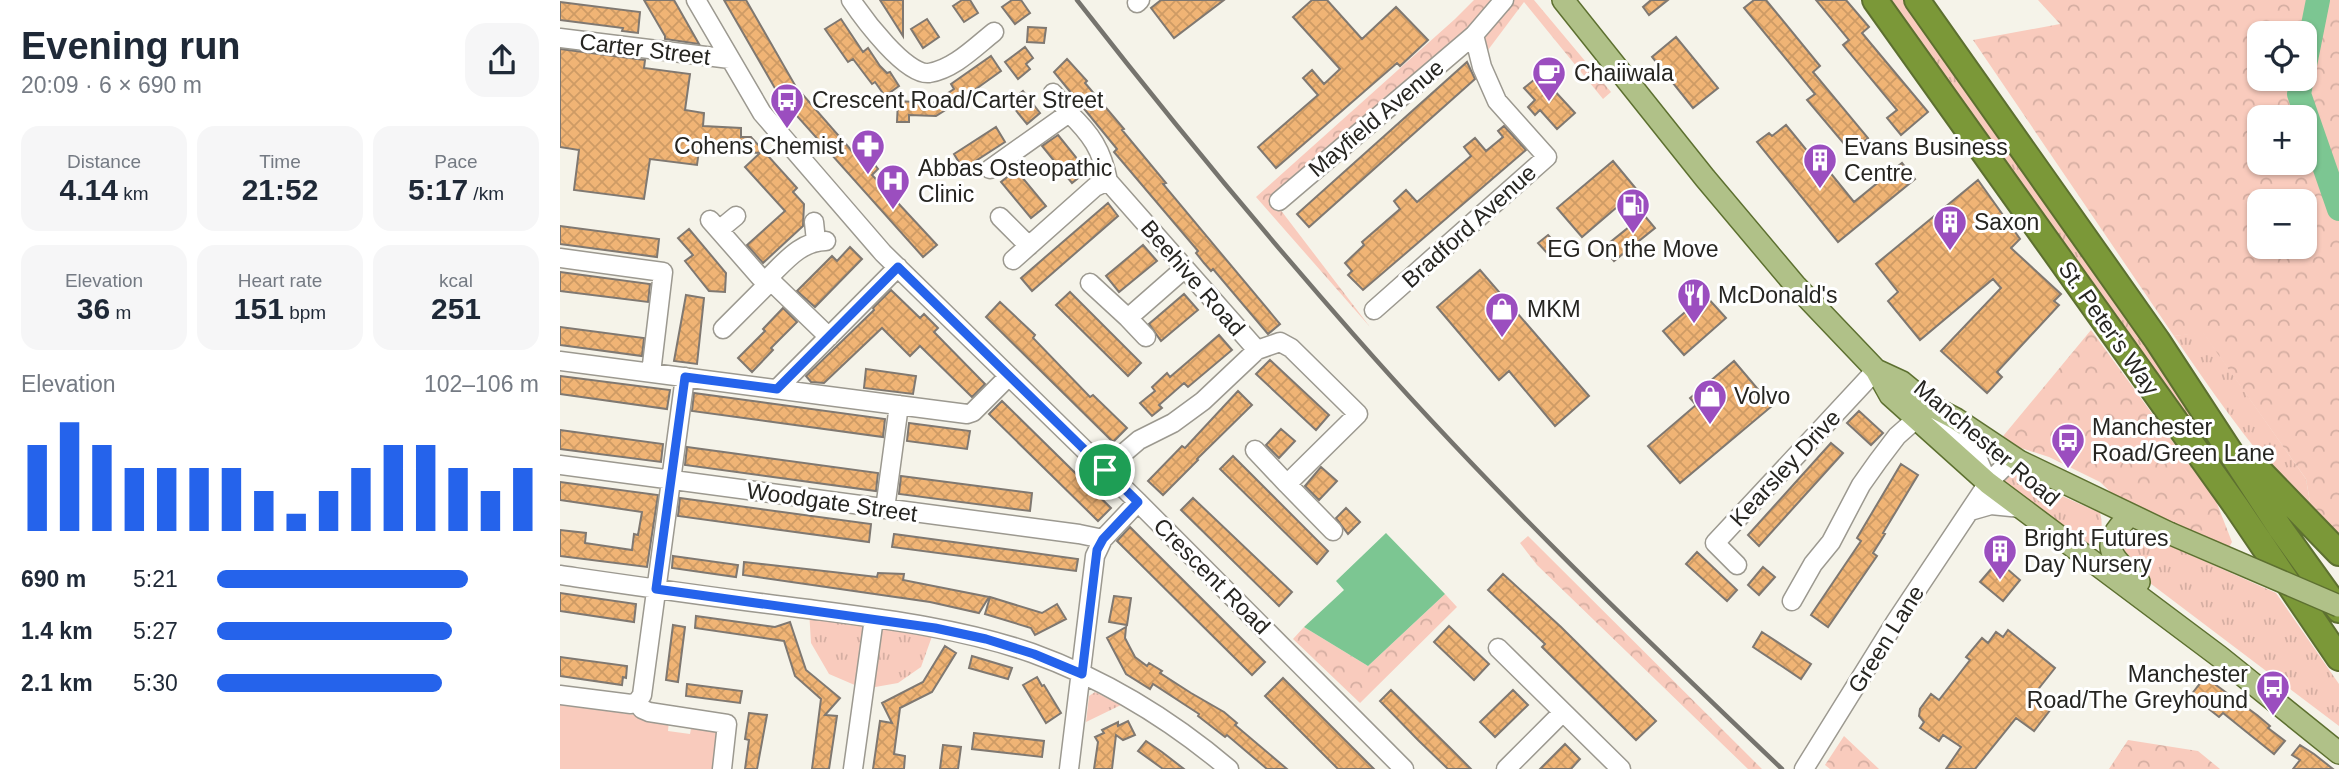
<!DOCTYPE html>
<html lang="en">
<head>
<meta charset="utf-8">
<style>
	:root { --surface:#fff; --page:#f6f6f7; --text:#1f2937; --muted:#747a83; --accent:#2563eb }
	body { margin:0; font-family:Helvetica,sans-serif; background:var(--page); color:var(--text); height:100vh; display:flex; flex-direction:column; font-size:26px; white-space:nowrap }
	* { box-sizing:border-box; margin:0 }
	p { font-size:23px; color:var(--muted) }
	.icon { flex:none; width:38px; height:38px; fill:none; stroke:currentColor; stroke-width:2; stroke-linecap:round; stroke-linejoin:round }
	.map { position:relative; flex:1; overflow:hidden }
	.side { display:flex; flex-direction:column; background:var(--surface); width:560px }
	.side>* { flex:none }
	.fabs { position:absolute; left:1687px; top:21px; display:grid; gap:14px }
	.fabs a { display:grid; place-items:center; width:70px; height:70px; border-radius:14px; background:var(--surface); box-shadow:0 2px 5px #0004; font-size:35px }
	.pin { position:absolute; display:grid; place-items:center; width:60px; height:60px; color:#fff; margin:-30px; border:4px solid #fff; border-radius:50%; box-shadow:0 2px 7px #0007 }
	.round { display:grid; place-items:center; flex:none; width:74px; height:74px; border-radius:21px; background:var(--page) }
	.overview { display:flex; align-items:center; justify-content:space-between; height:119px; padding:0 21px }
	h1 { font-size:38px; font-weight:600; line-height:52px }
	.metrics { display:grid; grid-template-columns:repeat(3,1fr); gap:10px; height:119px; padding:7px 21px }
	.metrics div { display:grid; align-content:center; border-radius:18px; background:var(--page); text-align:center }
	.metrics b { font-size:30px; font-weight:600 }
	.metrics small { font-size:19px; font-weight:400 }
	.metrics p { font-size:19px }
	.chart { height:196px; padding:14px 21px }
	.chart p { display:flex; justify-content:space-between }
	.chart svg { width:100%; height:126px; margin-top:7px; stroke:var(--accent); stroke-width:6 }
	ul { padding:0 21px; list-style:none; font-size:23px }
	li { display:grid; grid-template-columns:112px 84px 1fr; align-items:center; height:52px }
	li i { height:18px; border-radius:9px; background:var(--accent) }
	main { display:flex; flex:1; min-height:0 }
	.map>svg:first-child { display:block }
	.grass { fill:url(#grass-tufts) }
	.forest { fill:url(#forest-crowns); fill-rule:evenodd }
	.green { fill:#f9cbbd }
	.water { fill:#7cc692 }
	.lines { fill:none; stroke-linecap:round; stroke-linejoin:round }
	.river { stroke:#7cc692; stroke-width:24 }
	.building { fill:url(#building-cross-hatch); stroke:#7f7871; stroke-width:2 }
	.minor-casing { stroke:#9c9990; stroke-width:21 }
	.major-casing { stroke:#5d7030; stroke-width:24 }
	.highway-casing { stroke:#5d7030; stroke-width:28 }
	.minor { stroke:#fff; stroke-width:18 }
	.major { stroke:#b0c188; stroke-width:21 }
	.highway { stroke:#7b9838; stroke-width:24 }
	.rail { stroke:#76746e; stroke-width:4.5 }
	.major-bridge-casing { stroke:#5d7030; stroke-width:24; stroke-linecap:butt }
	.major-bridge { stroke:#b0c188; stroke-width:21 }
	.route-casing { stroke:#fff; stroke-width:14 }
	.route { stroke:#2563eb; stroke-width:9 }
	.labels { text-anchor:middle; dominant-baseline:central; stroke-width:6; stroke-linejoin:round; paint-order:stroke }
	.street-label { font-size:23px; fill:#262521; stroke:#fff }
	.poi-label { font-size:23px; fill:#262521; stroke:#fff; text-anchor:start }
</style>
</head>
<body>
<main>
<section class="side">
<div class="overview"><div><h1>Evening run</h1><p>20:09 · 6 × 690 m</p></div><a class="round"><svg class="icon" aria-label="share" viewBox="0 0 24 24"><path d="M12 15V3M7 8l5-5 5 5M5 13v7h14v-7"/></svg></a></div>
<div class="metrics">
<div><p>Distance</p><b>4.14<small> km</small></b></div>
<div><p>Time</p><b>21:52</b></div>
<div><p>Pace</p><b>5:17<small> /km</small></b></div>
</div>
<div class="metrics">
<div><p>Elevation</p><b>36<small> m</small></b></div>
<div><p>Heart rate</p><b>151<small> bpm</small></b></div>
<div><p>kcal</p><b>251</b></div>
</div>
<div class="chart"><p><span>Elevation</span>102–106 m</p>
<svg viewBox="0 0 160 44" preserveAspectRatio="none"><path d="M5 44V14M15 44V6M25 44V14M35 44V22M45 44V22M55 44V22M65 44V22M75 44V30M85 44V38M95 44V30M105 44V22M115 44V14M125 44V14M135 44V22M145 44V30M155 44V22"/></svg>
</div>
<ul>
<li><b>690 m</b>5:21<i style="width:78%"></i></li>
<li><b>1.4 km</b>5:27<i style="width:73%"></i></li>
<li><b>2.1 km</b>5:30<i style="width:70%"></i></li>
</ul>
</section>
<div class="map">
<svg width="1779" height="769" viewBox="0 0 1779 769">
	<defs>
		<pattern id="grass-tufts" width="24" height="20" patternUnits="userSpaceOnUse" patternTransform="scale(1.75)"><rect width="24" height="20" fill="#f9cbbd"/><path d="M3 7l-1-3M5 7V3M7 7l1-3M15 17l-1-3M17 17v-4M19 17l1-3" fill="none" stroke="#d5aea2"/></pattern>
		<pattern id="forest-crowns" width="20" height="18" patternUnits="userSpaceOnUse" patternTransform="scale(1.75)"><rect width="20" height="18" fill="#f9cbbd"/><path d="M2 6a3 3 0 1 1 6 0M12 15a3 3 0 1 1 6 0" fill="none" stroke="#d5aea2"/></pattern>
		<pattern id="building-cross-hatch" width="8" height="8" patternUnits="userSpaceOnUse" patternTransform="scale(1.75)"><rect width="8" height="8" fill="#f0b475"/><path d="M0 0l8 8M0 8l8-8" fill="none" stroke="#ce9b65"/></pattern>
	</defs>
	<rect width="100%" height="100%" fill="#f5f3e9"/>
	<!-- grass -->
	<path class="grass" d="M1328 0H1348L1638 420 1639 429 1627 424Z
		M1643 332 1746 479 1752 514C1700 460 1656 398 1614 336Z
		M1451 473 1540 513C1544 528 1541 541 1528 551L1444 486 1441 479 1442 475Z
		M1573 533H1581L1716 593 1779 684V726L1574 571 1565 556 1564 546Z
		M249 610 375 628 361 667 338 683 304 689 269 674 251 643Z
		M535 692 561 705 526 722 529 696Z"/>
	<!-- forest -->
	<path class="forest" d="M914 0H937L911 30 713 200 810 327 696 197 895 19Z
		M952 0H974L1051 92 1043 99 964 2 925 54 920 36Z
		M1478 0H1779V540L1752 514 1746 479 1643 333 1614 336 1413 40 1500 24ZM1699 33H1745V79H1699ZM1699 117H1745V163H1699ZM1699 201H1745V247H1699Z
		M1531 330 1656 501 1672 542 1667 551 1560 501 1540 482 1489 457 1439 441Z
		M968 536 1195 762 1202 769H1188L977 565 960 543Z
		M885 594 897 607 800 703 733 639 744 627 808 666Z
		M1284 736 1319 769H1270L1265 765Z
		M1568 740 1638 751 1660 769H1549Z"/>
	<!-- green -->
	<path class="green" d="M0 704 109 720 108 731 130 734 132 723 159 731 158 769H0Z"/>
	<!-- water -->
	<path class="water" d="M826 533 885 594 808 666 744 627 784 590 776 581Z"/>
	<g class="lines">
		<!-- river -->
		<path class="river" d="M1745 65 1758 0
			M1742 79 1739 94 1779 209"/>
	</g>
	<!-- building -->
	<path class="building" d="M84 0H114L139 44 105 39V36Z
		M164 0H186L236 87 305 166 311 160 318 169 312 175 377 245 363 257 220 97Z
		M320 0H343V36L329 14Z
		M402 0H410L418 13 404 22 393 6Z
		M452 0H461L470 13 455 24 442 7Z
		M601 0H664L614 38 591 8Z
		M752 0H767L802 39 836 7 868 40 840 66 837 63 716 168 698 147 758 95 743 78 752 70 764 84 780 69 733 17Z
		M1091 0H1108L1089 15 1083 7Z
		M1194 0H1206L1260 66 1253 72 1308 138 1291 152 1247 100 1255 94 1184 8Z
		M1256 0H1286L1309 27 1302 33 1368 112 1341 135 1327 118 1337 110 1283 45 1289 40Z
		M0 2 80 12 78 33 62 31 63 28 0 20Z
		M281 19 303 52 308 48 320 66 327 73 330 72 339 86 325 96 315 82 312 84 293 59 288 62 265 29Z
		M367 19 379 37 363 48 351 29Z
		M468 27 486 28 484 43 467 42Z
		M1116 37 1158 88 1133 108 1092 57Z
		M465 47 473 58 466 64 470 69 458 79 445 62Z
		M0 49 85 60 84 68 130 74 125 110 144 113 143 126 181 128V137H191L237 188 233 192 244 204 243 226 203 263 187 245 225 211 185 167 200 153 139 150 137 165 90 159 84 199 14 190 19 150 0 147Z
		M431 56 441 71 395 104 376 116 349 115V122H337L338 101 373 103 394 89 391 84Z
		M507 59 527 81 525 83 564 129 562 130 606 183 603 184 720 324 708 334 653 269 651 271 644 263 636 253 638 251 554 152 557 149 494 72Z
		M907 62 915 79 749 227 737 214Z
		M980 75 1015 113 997 129 980 110 975 115 968 107 975 100 964 88Z
		M463 91 480 113 467 124 449 102Z
		M1226 125 1257 163 1260 160 1294 202 1342 163 1355 179 1278 242 1197 142 1209 133 1212 136Z
		M944 126 966 150 803 290 788 275 792 271 785 263 804 245 802 242 840 209 834 201 846 190 857 202 911 156 904 147 915 138 926 151 943 137 938 131Z
		M436 127 445 142 403 169 394 154Z
		M498 135 527 171 512 183 482 146Z
		M1053 161 1077 190 1022 237 997 208Z
		M456 170 486 206 471 218 441 182Z
		M1418 180 1460 239 1451 248 1501 294 1494 301 1499 305 1437 372 1442 377 1427 393 1381 351 1441 288 1433 279 1360 340 1328 301 1338 292 1316 264Z
		M548 203 558 216 472 291 461 278Z
		M1084 215 1095 228 1054 261 1043 248Z
		M0 226 99 239 97 257 0 244Z
		M129 229 166 273 165 292 149 291 125 261 133 255 118 238Z
		M988 235 997 245 987 253 978 243Z
		M583 245 597 261 559 292 546 276Z
		M290 247 302 259 255 307 237 291 272 256 277 261Z
		M920 270 1029 396 995 426 949 371 939 380 877 307Z
		M0 272 90 284 88 302 0 291Z
		M331 290 360 318 364 314 378 328 374 332 425 384 412 397 360 346 350 356 322 328 264 383 251 382 246 376 314 310 313 308Z
		M510 292 581 363 568 376 496 305Z
		M624 294 638 310 601 341 589 324Z
		M126 295 144 298 137 364 114 361Z
		M1145 295 1166 318 1124 355 1103 331Z
		M440 302 475 335 473 338 530 397 533 395 567 428 553 442 426 317Z
		M223 308 237 322 211 348 213 350 192 372 178 358 205 331 203 329Z
		M0 327 84 338 82 356 0 345Z
		M659 335 672 350 628 387 624 383 599 405 602 408 592 416 580 403 595 391 592 387 607 373 610 377Z
		M710 360 769 415 756 430 696 374Z
		M1174 361 1212 406 1120 483 1088 446 1136 405 1130 398Z
		M306 369 356 376 353 394 304 388Z
		M0 376 110 390 107 409 0 394Z
		M678 391 692 405 637 459 638 460 603 495 588 481 622 446 625 448Z
		M134 393 325 419 323 437 132 411Z
		M442 401 551 508 538 521 429 414Z
		M1299 411 1323 433 1311 445 1287 423Z
		M349 423 410 431 407 449 347 441Z
		M721 429 735 441 719 458 706 445Z
		M0 430 103 444 101 462 0 449Z
		M1271 443 1283 453 1199 546 1188 535Z
		M127 447 318 473 316 491 125 465Z
		M673 456 768 551 757 564 660 469Z
		M1341 464 1358 475 1323 533 1325 534 1313 553 1317 556 1268 627 1251 615 1301 541 1297 538Z
		M761 467 777 481 759 500 745 486Z
		M341 476 472 493 470 511 339 494Z
		M0 482 98 495 87 567 0 556V530L26 533 25 543 72 550 74 534 78 535 82 512 0 500Z
		M120 498 311 524 309 542 118 516Z
		M633 498 732 592 719 606 621 510Z
		M786 508 800 522 788 534 776 518Z
		M570 527 705 662 692 675 557 541Z
		M334 534 518 559 516 571 332 547Z
		M1137 552 1177 590 1167 601 1126 564Z
		M113 556 178 565 176 577 112 568Z
		M1438 561 1460 580 1443 601 1420 582Z
		M184 562 317 577 318 573 344 574 343 580 429 597 419 613 370 602 183 575Z
		M1203 567 1215 577 1199 595 1188 585Z
		M943 574 1001 627 1096 721 1076 740 982 647 985 644 928 590Z
		M0 593 76 604 74 622 0 611Z
		M554 596 571 598 567 625 549 622Z
		M430 597 482 613 497 604 506 619 475 635 471 628 425 614Z
		M136 616 215 627 230 622 246 670 280 698 265 715 277 716 269 769H252L261 699 235 676 224 641 135 628Z
		M113 625 125 627 118 682 106 680Z
		M889 626 929 664 914 680 874 642Z
		M566 627 565 638 575 657 587 666 589 663 602 671 600 673 631 693 664 712 677 723 675 725 727 769H707L667 735 665 737 638 716 639 714 593 684 590 689 566 674 547 638Z
		M1448 630 1495 668 1476 692 1494 705 1474 731 1456 718 1415 769H1386L1401 747 1383 735 1379 741 1360 728 1364 722 1359 716 1360 709 1371 694 1379 700 1410 660 1406 657 1422 638 1428 643 1436 632 1443 637Z
		M1202 632 1251 664 1241 679 1193 647Z
		M385 646 396 653 372 692 340 708 334 754 345 756 344 769H313L320 721 332 723 322 703 363 682Z
		M412 656 452 668 448 679 409 668Z
		M0 657 67 666 66 678 63 677 62 685 0 676Z
		M477 677 482 686 484 685 501 713 486 723 463 685Z
		M1645 677 1697 715 1710 726 1708 728 1725 741 1714 754 1663 713 1659 717 1631 695Z
		M723 678 814 769H778L705 696Z
		M127 684 182 691 180 703 126 696Z
		M831 690 889 747 911 769H888L858 740 820 701Z
		M953 690 968 705 935 737 920 722Z
		M189 713 207 715 197 769H185L189 740 185 739Z
		M568 721 575 735 563 740 556 735 552 769H534L538 742 535 737 544 733 542 730 558 722V726Z
		M414 733 484 741 482 757 412 749Z
		M586 741 602 752 624 769H603L578 751Z
		M1005 744 1020 759 1011 769H980Z
		M383 745 401 747 398 769H380Z
		M1740 745 1754 754 1773 769H1733L1740 760 1732 755Z"/>
	<g class="lines">
		<!-- minor casing -->
		<g class="minor-casing">
			<path id="minor" d="M136 0 202 113 323 253 578 502 844 769
				M291 0C303 18 346 76 369 73 394 69 415 47 434 32
				M577 3 580 0
				M0 38 170 59
				M493 93 509 113
				M430 169 509 113C531 134 542 150 548 181L697 350
				M719 201 914 35 944 0
				M440 217 469 246
				M150 220 200 277 211 281 269 337
				M254 222 256 241
				M159 230 176 216
				M0 258 103 272 91 373
				M453 260 535 187 548 181
				M207 279C224 263 240 241 266 241
				M530 283 568 318 625 268
				M814 310 987 157 937 101 922 67 914 35
				M568 318 586 337
				M163 329 211 281
				M0 361 407 414 413 412 449 376
				M217 389 338 267
				M0 465 519 534 543 539
				M545 469 579 440 613 423 643 401 697 350 720 342 731 348 798 414 727 484 695 450
				M727 484 773 531
				M325 509 339 405
				M1410 511 1431 505 1461 508
				M1177 565 1155 543 1316 370
				M0 575C83 587 165 599 248 609 324 619 400 628 472 653 544 679 611 720 669 769
				M1232 601 1253 564 1271 542 1301 485 1318 461 1337 436 1371 406 1416 455 1428 483
				M938 648 1061 769
				M0 695 71 704 77 702 82 695 125 377
				M77 702 82 709 89 712 167 724 162 769
				M293 769 314 618
				M509 769 535 556 543 539 578 502
				M946 769 1003 712
				M1244 769 1336 621 1428 483 1445 466 1459 461"/>
		</g>
		<!-- major casing -->
		<g class="major-casing">
			<path id="major" d="M1003 0 1145 178 1235 285 1316 370 1330 395 1428 483 1660 657 1779 753
				M1316 370 1342 382 1371 406 1396 419 1459 461 1609 533
				M1570 515C1538 547 1550 555 1579 582"/>
		</g>
		<!-- highway casing -->
		<g class="highway-casing">
			<path id="highway" d="M1315 0 1676 506 1779 658
				M1357 0 1597 340 1720 528 1779 610
				M1694 465 1779 553"/>
		</g>
		<!-- minor -->
		<use href="#minor" class="minor"/>
		<!-- major -->
		<use href="#major" class="major"/>
		<!-- highway -->
		<use href="#highway" class="highway"/>
		<!-- rail -->
		<path class="rail" d="M517 0C606 114 698 226 794 335 928 488 1075 629 1222 769"/>
		<!-- major-bridge casing -->
		<g class="major-bridge-casing">
			<path id="major-bridge" d="M1609 533 1779 606"/>
		</g>
		<!-- major-bridge -->
		<use href="#major-bridge" class="major-bridge"/>
	</g>
	<g class="lines">
		<!-- route casing -->
		<g class="route-casing">
			<path id="route" d="M338 267 578 502 543 539 537 550 522 674 474 654 426 639 375 628 96 589 125 377 217 389Z"/>
		</g>
		<!-- route -->
		<use href="#route" class="route"/>
	</g>
	<!-- icons -->
	<defs>
		<g id="cafe-pin" transform="scale(1.75)"><path d="M0 17L-7.5 6A9.5 9.5 0 1 1 7.5 6Z" fill="#9b4ebf" stroke="#fff"/><path d="M-5.5-4.5H6V0H3Q3 3.5 0 3.5H-2.5Q-5.5 3.5-5.5 0ZM3-3.2v2h1.7v-2ZM-6 4.5H4V6H-6Z" fill="#fff"/></g>
		<g id="bus-pin" transform="scale(1.75)"><path d="M0 17L-7.5 6A9.5 9.5 0 1 1 7.5 6Z" fill="#9b4ebf" stroke="#fff"/><path d="M-5-6H5V4H4V6H2V4H-2V6H-4V4H-5ZM-3.5-4V0h7V-4ZM-3.5 1.2v1.5H-2V1.2ZM2 1.2v1.5H3.5V1.2Z" fill="#fff"/></g>
		<g id="pharmacy-pin" transform="scale(1.75)"><path d="M0 17L-7.5 6A9.5 9.5 0 1 1 7.5 6Z" fill="#9b4ebf" stroke="#fff"/><path d="M-2-6h4v4h4v4h-4v4h-4v-4h-4v-4h4Z" fill="#fff"/></g>
		<g id="building-pin" transform="scale(1.75)"><path d="M0 17L-7.5 6A9.5 9.5 0 1 1 7.5 6Z" fill="#9b4ebf" stroke="#fff"/><path d="M-4-6H4V6H1V3H-1V6H-4ZM-2.5-4.3h1.7v1.8h-1.7ZM.8-4.3h1.7v1.8H.8ZM-2.5-1h1.7V.8h-1.7ZM.8-1h1.7V.8H.8Z" fill="#fff"/></g>
		<g id="hospital-pin" transform="scale(1.75)"><path d="M0 17L-7.5 6A9.5 9.5 0 1 1 7.5 6Z" fill="#9b4ebf" stroke="#fff"/><path d="M-5-5h3v3.5h4V-5h3V5h-3V1.5h-4V5h-3Z" fill="#fff"/></g>
		<g id="fuel-pin" transform="scale(1.75)"><path d="M0 17L-7.5 6A9.5 9.5 0 1 1 7.5 6Z" fill="#9b4ebf" stroke="#fff"/><path d="M-5.5-6h7V0h2V4h1.3V-2.5L3-4.5l.8-.8L6-3V5H2.5V1h-1V6h-7ZM-4.2-4.7v3.2H.2V-4.7Z" fill="#fff"/></g>
		<g id="restaurant-pin" transform="scale(1.75)"><path d="M0 17L-7.5 6A9.5 9.5 0 1 1 7.5 6Z" fill="#9b4ebf" stroke="#fff"/><path d="M-5-6h1v4h1v-4h1v4h1v-4h1v5L-1.5 .5V6h-2V.5L-5-1ZM5-6V6H3V1.5H1.5Q1.5-4 5-6Z" fill="#fff"/></g>
		<g id="shop-pin" transform="scale(1.75)"><path d="M0 17L-7.5 6A9.5 9.5 0 1 1 7.5 6Z" fill="#9b4ebf" stroke="#fff"/><path d="M-5-2.5h2.3a2.7 3.5 0 0 1 5.4 0H5L5.5 6h-11ZM-1.5-2.5h3a1.5 2.3 0 0 0-3 0Z" fill="#fff"/></g>
	</defs>
	<g fill-rule="evenodd">
		<use href="#cafe-pin" x="989" y="73"/>
		<use href="#bus-pin" x="227" y="100"/>
		<use href="#pharmacy-pin" x="308" y="146"/>
		<use href="#building-pin" x="1260" y="160"/>
		<use href="#hospital-pin" x="333" y="181"/>
		<use href="#fuel-pin" x="1073" y="205"/>
		<use href="#building-pin" x="1390" y="222"/>
		<use href="#restaurant-pin" x="1134" y="295"/>
		<use href="#shop-pin" x="942" y="309"/>
		<use href="#shop-pin" x="1150" y="396"/>
		<use href="#bus-pin" x="1508" y="440"/>
		<use href="#building-pin" x="1440" y="551"/>
		<use href="#bus-pin" x="1713" y="687"/>
	</g>
	<g class="labels">
		<!-- street labels -->
		<g class="street-label">
			<text transform="translate(85 49) rotate(7)">Carter Street</text>
			<text transform="translate(816 118) rotate(-40)">Mayfield Avenue</text>
			<text transform="translate(909 226) rotate(-42)">Bradford Avenue</text>
			<text transform="translate(633 278) rotate(49)">Beehive Road</text>
			<text transform="translate(1549 328) rotate(55)">St. Peter's Way</text>
			<text transform="translate(1427 443) rotate(40)">Manchester Road</text>
			<text transform="translate(1225 468) rotate(-47)">Kearsley Drive</text>
			<text transform="translate(272 502) rotate(8)">Woodgate Street</text>
			<text transform="translate(652 576) rotate(45)">Crescent Road</text>
			<text transform="translate(1326 639) rotate(-58)">Green Lane</text>
		</g>
		<!-- poi labels -->
		<g class="poi-label">
			<text x="1014" y="73">Chaiiwala</text>
			<text x="252" y="100">Crescent Road/Carter Street</text>
			<text x="284" y="146" text-anchor="end">Cohens Chemist</text>
			<text x="1284" y="147">Evans Business<tspan x="1284" dy="26">Centre</tspan></text>
			<text x="358" y="168">Abbas Osteopathic<tspan x="358" dy="26">Clinic</tspan></text>
			<text x="1414" y="222">Saxon</text>
			<text x="1073" y="249" text-anchor="middle">EG On the Move</text>
			<text x="1158" y="295">McDonald's</text>
			<text x="967" y="309">MKM</text>
			<text x="1174" y="396">Volvo</text>
			<text x="1532" y="427">Manchester<tspan x="1532" dy="26">Road/Green Lane</tspan></text>
			<text x="1464" y="538">Bright Futures<tspan x="1464" dy="26">Day Nursery</tspan></text>
			<text x="1688" y="674" text-anchor="end">Manchester<tspan x="1688" dy="26">Road/The Greyhound</tspan></text>
		</g>
	</g>
</svg>
<div class="fabs">
<a><svg class="icon" aria-label="locate" viewBox="0 0 24 24"><circle cx="12" cy="12" r="6"/><path d="M12 2v4M12 18v4M2 12h4M18 12h4"/></svg></a>
<a>+</a>
<a>−</a>
</div>
<div class="pin" style="left:545px;top:470px;background:#1e9e55"><svg class="icon" aria-label="arrive" viewBox="0 0 24 24"><path d="M6 21V4h12l-3 4 3 4H6"/></svg></div>
</div>
</main>
</body>
</html>
